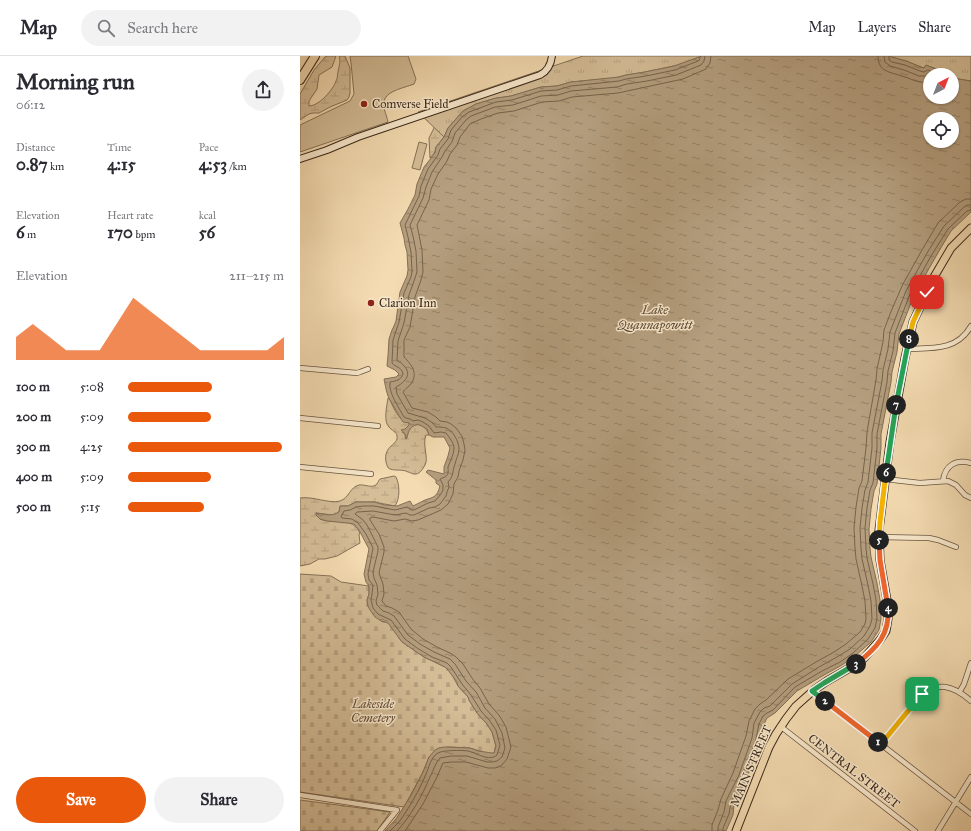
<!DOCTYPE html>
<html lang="en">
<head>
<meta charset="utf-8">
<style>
	:root { --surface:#fff; --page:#f2f2f3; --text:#2b2b33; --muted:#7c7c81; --line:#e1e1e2; --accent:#ea580c }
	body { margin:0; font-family:"IM FELL Great Primer",serif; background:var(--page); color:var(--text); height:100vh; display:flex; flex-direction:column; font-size:15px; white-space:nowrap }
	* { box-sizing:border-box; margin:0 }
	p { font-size:13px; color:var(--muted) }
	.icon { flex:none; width:22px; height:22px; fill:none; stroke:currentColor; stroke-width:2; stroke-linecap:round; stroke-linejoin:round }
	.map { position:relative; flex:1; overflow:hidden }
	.details { display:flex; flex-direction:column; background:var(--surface); width:300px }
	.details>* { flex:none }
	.needle { width:26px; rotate:42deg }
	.tools { position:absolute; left:623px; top:12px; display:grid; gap:8px }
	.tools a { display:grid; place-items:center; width:36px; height:36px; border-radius:50%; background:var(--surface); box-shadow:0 1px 3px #0004; font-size:20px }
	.pin { position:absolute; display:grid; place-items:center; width:34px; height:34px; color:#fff; margin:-17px; border-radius:8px; box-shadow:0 2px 6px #0006 }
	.km { position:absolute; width:20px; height:20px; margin:-10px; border-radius:50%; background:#222; color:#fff; font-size:11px; line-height:20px; text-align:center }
	.round { display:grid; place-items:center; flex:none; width:42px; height:42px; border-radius:21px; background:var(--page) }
	.headline { display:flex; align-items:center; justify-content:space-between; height:68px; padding:0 16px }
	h1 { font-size:22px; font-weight:700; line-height:30px }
	.stats { display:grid; grid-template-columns:repeat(3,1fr); gap:6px; height:68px; padding:4px 16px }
	.stats div { display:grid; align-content:center }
	.stats b { font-size:17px; font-weight:700 }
	.stats small { font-size:11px; font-weight:400 }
	.stats p { font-size:11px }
	.chart { height:112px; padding:8px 16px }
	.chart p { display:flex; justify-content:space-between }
	.chart svg { width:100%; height:72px; margin-top:4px; fill:var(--accent); opacity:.7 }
	.action { display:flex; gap:8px; margin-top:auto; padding:8px 16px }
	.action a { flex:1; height:46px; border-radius:24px; background:var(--accent); color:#fff; font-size:16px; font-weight:700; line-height:46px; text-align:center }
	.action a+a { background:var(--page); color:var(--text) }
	ul { padding:0 16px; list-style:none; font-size:13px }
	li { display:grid; grid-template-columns:64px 48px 1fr; align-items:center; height:30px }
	li i { height:10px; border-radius:5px; background:var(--accent) }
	header { display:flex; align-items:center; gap:24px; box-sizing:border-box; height:56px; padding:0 20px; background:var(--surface); border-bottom:1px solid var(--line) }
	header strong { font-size:19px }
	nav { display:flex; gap:22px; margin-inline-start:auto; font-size:14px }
	.search { width:280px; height:36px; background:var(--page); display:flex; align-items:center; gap:10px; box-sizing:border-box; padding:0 14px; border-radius:22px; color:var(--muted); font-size:15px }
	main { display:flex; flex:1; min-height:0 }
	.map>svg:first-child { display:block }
	.grass { fill:#d4bd97; stroke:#867258 }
	.wetland { fill:url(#wetland-marsh); stroke:#867258 }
	.cemetery { fill:url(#cemetery-stones); stroke:#867258 }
	.park { fill:url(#park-tufts); stroke:#867258 }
	.water { fill:url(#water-ripples); stroke:#836f56; fill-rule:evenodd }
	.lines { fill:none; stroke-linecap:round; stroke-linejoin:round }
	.shore { stroke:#76634c; stroke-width:1 }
	.street-casing { stroke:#685540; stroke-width:6 }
	.secondary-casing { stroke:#39281a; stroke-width:8 }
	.primary-casing { stroke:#39281a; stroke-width:9 }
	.highway-casing { stroke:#39281a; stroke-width:10 }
	.street { stroke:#f8e8cc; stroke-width:4.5 }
	.secondary { stroke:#f8e8cc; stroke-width:6 }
	.primary { stroke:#f4dbb1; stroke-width:7 }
	.highway { stroke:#f4dbb1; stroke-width:8 }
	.split-1-casing { stroke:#fff; stroke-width:8 }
	.split-2-casing { stroke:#fff; stroke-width:8 }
	.split-3-casing { stroke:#fff; stroke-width:8 }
	.split-4-casing { stroke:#fff; stroke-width:8 }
	.split-5-casing { stroke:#fff; stroke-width:8 }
	.split-6-casing { stroke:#fff; stroke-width:8 }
	.split-7-casing { stroke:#fff; stroke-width:8 }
	.split-8-casing { stroke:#fff; stroke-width:8 }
	.split-9-casing { stroke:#fff; stroke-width:8 }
	.split-1 { stroke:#f5b400; stroke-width:5 }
	.split-2 { stroke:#f0652b; stroke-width:5 }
	.split-3 { stroke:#22a559; stroke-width:5 }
	.split-4 { stroke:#f0652b; stroke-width:5 }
	.split-5 { stroke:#f0652b; stroke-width:5 }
	.split-6 { stroke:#f5b400; stroke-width:5 }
	.split-7 { stroke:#22a559; stroke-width:5 }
	.split-8 { stroke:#22a559; stroke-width:5 }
	.split-9 { stroke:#f5b400; stroke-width:5 }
	.poi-dot { fill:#8f2418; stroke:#f8e8cc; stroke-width:1.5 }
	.labels { text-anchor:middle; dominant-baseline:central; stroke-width:3; stroke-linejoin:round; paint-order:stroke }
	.poi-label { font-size:12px; fill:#39281a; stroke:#f8e8cc; text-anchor:start }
	.park-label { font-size:12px; font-style:italic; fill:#604d39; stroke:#f8e8cc }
	.street-label { font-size:12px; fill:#39281a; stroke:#f8e8cc }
	.water-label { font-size:13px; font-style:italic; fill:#5e4b38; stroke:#f8e8cc }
</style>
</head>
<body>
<header>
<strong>Map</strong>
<div class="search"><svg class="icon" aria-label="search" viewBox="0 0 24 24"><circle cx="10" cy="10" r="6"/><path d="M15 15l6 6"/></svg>Search here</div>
<nav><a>Map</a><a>Layers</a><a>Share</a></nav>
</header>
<main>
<section class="details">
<div class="headline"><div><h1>Morning run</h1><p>06:12</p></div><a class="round"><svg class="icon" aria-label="share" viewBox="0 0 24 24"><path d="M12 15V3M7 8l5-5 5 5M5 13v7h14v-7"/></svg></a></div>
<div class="stats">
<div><p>Distance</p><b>0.87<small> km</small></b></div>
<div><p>Time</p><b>4:15</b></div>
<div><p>Pace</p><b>4:53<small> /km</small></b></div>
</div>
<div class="stats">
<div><p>Elevation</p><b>6<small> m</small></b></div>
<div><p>Heart rate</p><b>170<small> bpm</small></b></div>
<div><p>kcal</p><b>56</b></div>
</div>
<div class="chart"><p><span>Elevation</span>211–215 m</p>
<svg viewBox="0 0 160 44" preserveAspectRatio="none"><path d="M0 44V30L10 22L20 30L30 38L40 38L50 38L60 22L70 6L80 14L90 22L100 30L110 38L120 38L130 38L140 38L150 38L160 30V44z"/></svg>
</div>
<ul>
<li><b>100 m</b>5:08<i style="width:54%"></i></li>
<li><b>200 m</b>5:09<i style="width:53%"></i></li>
<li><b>300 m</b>4:25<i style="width:99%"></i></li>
<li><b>400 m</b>5:09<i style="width:53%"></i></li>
<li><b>500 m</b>5:15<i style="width:49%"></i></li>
</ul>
<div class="action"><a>Save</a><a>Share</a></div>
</section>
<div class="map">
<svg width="671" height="775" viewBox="0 0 671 775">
	<defs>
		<pattern id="wetland-marsh" width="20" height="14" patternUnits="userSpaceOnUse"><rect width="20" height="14" fill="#d4bd97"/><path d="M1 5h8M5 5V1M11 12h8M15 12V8" fill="none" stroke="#b7a282"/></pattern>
		<pattern id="cemetery-stones" width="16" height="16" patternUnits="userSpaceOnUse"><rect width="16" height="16" fill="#d4bd97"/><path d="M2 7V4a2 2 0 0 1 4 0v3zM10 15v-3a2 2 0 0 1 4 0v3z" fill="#b7a282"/></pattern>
		<pattern id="park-tufts" width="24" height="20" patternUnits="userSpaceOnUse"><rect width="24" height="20" fill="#d4bd97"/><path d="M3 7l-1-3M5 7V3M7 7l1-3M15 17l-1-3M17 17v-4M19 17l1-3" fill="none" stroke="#b7a282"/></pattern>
		<pattern id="water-ripples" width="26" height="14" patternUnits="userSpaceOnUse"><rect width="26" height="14" fill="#b49e7e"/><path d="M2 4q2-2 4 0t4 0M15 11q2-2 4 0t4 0" fill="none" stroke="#938166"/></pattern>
	</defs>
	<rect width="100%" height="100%" fill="#f4dbb1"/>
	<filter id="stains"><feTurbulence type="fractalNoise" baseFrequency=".005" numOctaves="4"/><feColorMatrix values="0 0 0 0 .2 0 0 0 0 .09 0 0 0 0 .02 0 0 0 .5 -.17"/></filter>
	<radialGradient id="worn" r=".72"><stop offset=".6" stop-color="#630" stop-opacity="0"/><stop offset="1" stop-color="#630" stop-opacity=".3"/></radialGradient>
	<!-- grass -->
	<path class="grass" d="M50 0H108L116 23 114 28C104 32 84 35 84 47 83 53 87 60 88 66L0 96V69L50 45 54 38 51 7Z"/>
	<!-- wetland -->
	<path class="wetland" d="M26 0H36L32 11 19 19 17 33 9 45V50C19 50 33 34 36 25 38 22 37 19 38 16 39 10 41 5 39 0H45L50 12V37L49 41 47 44 30 51 19 57H13L9 58 0 64V38L14 14Z
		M134 68 144 81 136 91 135 96 130 102 129 82 134 72Z
		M88 342 90 344C94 353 99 365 109 367L110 369 102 376 105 378 106 383 107 382C108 366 124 364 129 379H126C122 389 129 402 125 409 123 413 119 419 114 418 112 418 110 416 108 416 103 413 96 415 90 413 87 412 87 409 86 406 83 389 99 389 97 380 97 376 91 374 89 371 83 365 87 350 88 342Z
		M94 420 96 421C100 429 100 443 95 450L74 446H56L48 450H40L39 456 33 459 16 457C18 459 18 461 20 463 22 464 26 465 29 465 43 467 53 463 60 477L59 478 60 487 37 500 25 503H19L10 508 0 510V442C13 440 29 448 40 445 49 442 50 431 59 429 65 428 72 433 77 428 78 426 79 424 80 423Z"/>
	<!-- cemetery -->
	<path class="cemetery" d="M0 518 31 520 41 526 69 530V538L67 544 68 550 81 565 88 566 102 586 124 601 145 611 151 617 158 630 168 641 169 644 177 657 187 668 192 676 196 690 194 697 189 698 170 692 151 691 139 692 129 701 123 716 110 740 104 751 0 736Z
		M0 744 90 756 77 775H0Z"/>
	<!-- park -->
	<path class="park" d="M283 0H402L379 9 345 16 326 19 315 22 271 26 257 30 241 31 211 40 193 43 176 48 163 55 148 72 144 81 118 56Z
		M588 0H671V25L652 22V19H647L644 16 626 9 624 12 621 11 606 5Z
		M119 86 127 88 120 114 112 112Z"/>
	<!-- water -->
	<path class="water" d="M402 0H588L606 5 621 11 624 12 626 9 628 10 644 16 647 19H630V41H652V22L671 25V156L651 175 639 195 614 239 599 278 597 296 592 316 591 326 581 378V392L577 428 574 435 571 453 569 473 570 492 571 501 577 527 580 544 581 563 579 574 571 586 555 600 542 609 524 619 497 635 475 657 467 662 463 670 460 685 447 722 434 749 433 759 426 775H85L96 763 110 741 123 716 129 701 135 694 139 692 144 691 170 692 178 695 192 697H194L196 690 192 676 187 668 177 657 169 644 168 641 158 630 157 626 148 614 145 611 124 601 102 586 88 567 81 565 75 561 70 554 68 550 67 544 69 538V530L66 526 64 518 69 493 59 474 54 468 48 467 27 465 20 463 16 459V457C24 458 32 461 39 456L40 450H48L56 446H74L85 449 97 450 110 445 113 450C117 448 121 446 125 444 134 441 137 441 140 430L136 427V424L126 416 128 414 144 418V411L148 400 150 392 144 381H133L129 379 127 373 118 368C108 371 109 377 106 383L105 378 101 374 105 373 109 369V367L103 366 101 363 90 344C87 340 85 328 84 323L96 321 99 318 95 314 87 310 88 300 89 283 92 274 94 270 96 265 100 236 107 220 108 214 107 196 105 189 104 182 100 167 108 153 115 139 117 128 124 111 135 97 136 91 144 81 148 72 163 55 176 48 196 42 211 40 241 31 257 30 271 26 319 21 326 19 345 16 374 10ZM630 63H652V85H630Z"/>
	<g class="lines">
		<!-- shore -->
		<path class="shore" d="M578 0C578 16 590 16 602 20 609 22 614 25 621 26 624 27 627 26 630 26
			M584 0 585 6 590 10 604 14 619 20H630
			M589 0V4L592 6 605 9 620 15 624 16 628 14 640 19
			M90 775C93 772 96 769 99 766 108 754 120 733 126 718 129 711 131 701 138 697 143 694 163 694 168 695 177 697 189 706 197 699L200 689 196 674 190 665 181 655 171 639 162 628 151 611 147 607 132 601 117 592 105 583 91 564 78 558 73 552 71 544 72 538 73 529 69 524 68 518 73 492 66 478 58 467 52 463 42 462 41 461 44 455 50 454 56 451 63 450H74L95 454 107 451 111 454H114L128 447 135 445 141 438 143 434V429L140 423C142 422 144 422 146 420 149 418 148 414 148 411 150 405 154 399 154 392 154 387 149 381 146 377L141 376 134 377 129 370 123 366 118 364 113 365 110 363 106 362 104 361C99 352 88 336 90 326 96 325 101 324 103 318 102 311 95 311 92 307L93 284 99 266 104 237 111 221 112 215 111 196 108 181 105 169 119 140 121 130 128 113 138 99 140 93 148 83 151 74 162 61 169 56 196 46 212 44 241 35 257 34 271 30 319 25 326 23 346 20 375 14 398 5 400 3V0
			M97 775C111 760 122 740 130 721 134 714 135 707 140 702L151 700H167L187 706H192L197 705 202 701 205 692 202 677 195 663 185 652 176 636 166 625 155 608 150 603 134 596 120 588 108 579 94 560 89 557 83 555 77 549 76 545 78 538 77 529 74 522 73 516 78 495V491L67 469 62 463 55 458 57 456 73 455 95 459 106 457 110 459H114L129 452 135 451 140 448 146 440 147 436 149 431 148 426C154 420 152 416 155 408 156 403 159 398 159 393 159 386 153 374 146 372 143 371 139 371 136 371L133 367 125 362 108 357 97 338 96 331C104 327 112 319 105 311 103 308 100 306 97 304L98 285 104 267 109 239 115 222 117 216 116 195 113 180 110 169 123 142 126 131 132 116 142 101 145 95 152 86 155 77 166 64 171 60 195 51 213 49 241 40 258 39 271 35 317 31 327 28 347 25 376 19 401 9 404 5 405 0
			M105 775 123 748 136 723 143 707 151 706H166L188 712H195L201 710 207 703 211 691 206 671 199 659 189 648 180 632 172 622 163 608 156 601 152 598 137 591 123 583 111 573 99 556 92 552 86 550 82 545 84 538 83 528 79 517 84 496V491L79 478 70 464V462L73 461 94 465 105 463 112 465 118 464 141 454 148 448 153 438 154 428 158 421 159 415 163 404 165 394 164 388 162 380 156 372 151 368 147 366 140 365 136 361 128 356 112 352 103 336C105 333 107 332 110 329 119 318 112 309 104 301V284L110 271 115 241 121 224 123 216 122 194 117 169 129 144 131 133 138 118 147 105 150 98 157 89 160 81 170 68 181 63 198 57 214 55 242 46 259 45 272 41 318 37 383 23 406 13 410 7 411 0
			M412 775V769L418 754 421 743 433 717 446 680 449 665 455 653 460 648 466 644 488 623 516 606 534 596 546 588 560 576 565 568 566 563 565 545 562 530 556 503 555 492 554 472 556 451 559 432 562 425 566 392 567 376 576 324 577 313 583 286 584 274 592 253 603 228 622 194 638 167 660 146 666 143H671
			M418 775V771L424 756 426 745 439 719 452 682 454 667 460 656 464 652 470 650 492 628 519 611 537 601 550 593 564 580 570 570 572 563 571 545 568 529 562 503 561 492 560 472 562 452 565 434 568 426 572 392V377L582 325 583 314 588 293 590 276 606 235 627 197 644 170 664 151 667 149H671
			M423 775V772L429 758 431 747 443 720 456 683 459 668 463 660 467 657 473 654 495 631 522 615 540 606 553 597 568 583 575 572 577 563 576 544 573 528 567 502 566 492 565 472 567 452 570 434 573 427 577 392V378L587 326 588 315 593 295 595 277 610 238 631 200 648 173 667 155 671 154"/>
		<!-- street casing -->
		<g class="street-casing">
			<path id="street" d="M607 293C632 292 657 295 671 270
				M0 312 57 317 60 316 68 313
				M0 362 78 370
				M0 411 71 418
				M585 423 620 427 648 425 656 429 665 439 671 442
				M643 425C645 409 656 403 671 407
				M579 481 629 482 638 484 656 491
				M512 635 671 758
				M660 635 664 628 671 607
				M480 670 615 775
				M581 688 619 641C637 624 654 630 671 645
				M0 739 97 754 80 775
				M638 775 671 721"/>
		</g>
		<!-- secondary casing -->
		<g class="secondary-casing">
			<path id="secondary" d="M0 103 27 94 58 81 240 19C248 15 251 8 252 0"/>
		</g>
		<!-- primary casing -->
		<g class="primary-casing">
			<path id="primary" d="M436 775 469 691 476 678 486 663 496 650 514 634 527 625 553 610 564 602 580 584 586 575 588 563V550L580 504 579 474 590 386 605 302 613 266 634 221 651 192 671 172"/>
		</g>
		<!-- highway casing -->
		<g class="highway-casing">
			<path id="highway" d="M0 24 15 0"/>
		</g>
		<!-- street -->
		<use href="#street" class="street"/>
		<!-- secondary -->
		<use href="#secondary" class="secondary"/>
		<!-- primary -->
		<use href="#primary" class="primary"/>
		<!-- highway -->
		<use href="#highway" class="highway"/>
	</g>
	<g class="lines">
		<!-- split-1 casing -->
		<g class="split-1-casing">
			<path id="split-1" d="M578 686 581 688 622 638"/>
		</g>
		<!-- split-2 casing -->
		<g class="split-2-casing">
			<path id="split-2" d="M525 645 578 686"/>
		</g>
		<!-- split-3 casing -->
		<g class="split-3-casing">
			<path id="split-3" d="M525 645 512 635 524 627 556 608"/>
		</g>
		<!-- split-4 casing -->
		<g class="split-4-casing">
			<path id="split-4" d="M556 608C577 592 590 578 588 552"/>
		</g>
		<!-- split-5 casing -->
		<g class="split-5-casing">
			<path id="split-5" d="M579 484 580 504 588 552"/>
		</g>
		<!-- split-6 casing -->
		<g class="split-6-casing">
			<path id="split-6" d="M579 484 580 466 586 417"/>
		</g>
		<!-- split-7 casing -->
		<g class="split-7-casing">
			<path id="split-7" d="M586 417 596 349"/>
		</g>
		<!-- split-8 casing -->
		<g class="split-8-casing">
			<path id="split-8" d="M596 349 609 283"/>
		</g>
		<!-- split-9 casing -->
		<g class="split-9-casing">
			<path id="split-9" d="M609 283 613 266 627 236"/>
		</g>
		<!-- split-1 -->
		<use href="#split-1" class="split-1"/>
		<!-- split-2 -->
		<use href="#split-2" class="split-2"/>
		<!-- split-3 -->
		<use href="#split-3" class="split-3"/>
		<!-- split-4 -->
		<use href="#split-4" class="split-4"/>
		<!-- split-5 -->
		<use href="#split-5" class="split-5"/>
		<!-- split-6 -->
		<use href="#split-6" class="split-6"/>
		<!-- split-7 -->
		<use href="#split-7" class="split-7"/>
		<!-- split-8 -->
		<use href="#split-8" class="split-8"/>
		<!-- split-9 -->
		<use href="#split-9" class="split-9"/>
	</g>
	<!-- markers -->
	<g class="poi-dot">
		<circle cx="64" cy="48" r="4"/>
		<circle cx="71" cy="247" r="4"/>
	</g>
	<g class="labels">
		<!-- poi labels -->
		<g class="poi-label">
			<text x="72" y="48">Comverse Field</text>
			<text x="79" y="247">Clarion Inn</text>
		</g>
		<!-- park labels -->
		<g class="park-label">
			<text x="73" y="648">Lakeside<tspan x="73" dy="14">Cemetery</tspan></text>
		</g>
		<!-- street labels -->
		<g class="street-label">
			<text transform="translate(451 710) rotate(-67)">MAIN STREET</text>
			<text transform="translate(554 715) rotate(38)">CENTRAL STREET</text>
		</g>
		<!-- water labels -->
		<g class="water-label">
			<text x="355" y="254">Lake<tspan x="355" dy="15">Quannapowitt</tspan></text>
		</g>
	</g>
	<rect width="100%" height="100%" filter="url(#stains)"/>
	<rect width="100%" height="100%" fill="url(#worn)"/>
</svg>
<div class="tools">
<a><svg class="needle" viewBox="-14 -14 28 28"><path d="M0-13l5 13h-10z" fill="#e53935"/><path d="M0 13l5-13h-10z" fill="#7c7c81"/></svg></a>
<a><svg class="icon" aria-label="locate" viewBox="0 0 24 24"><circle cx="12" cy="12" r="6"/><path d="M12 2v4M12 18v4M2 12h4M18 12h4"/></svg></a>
</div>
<div class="pin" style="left:622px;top:638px;background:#1e9e55"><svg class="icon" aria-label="arrive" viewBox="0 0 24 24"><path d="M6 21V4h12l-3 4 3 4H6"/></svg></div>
<div class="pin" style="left:627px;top:236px;background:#d93025"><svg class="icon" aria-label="check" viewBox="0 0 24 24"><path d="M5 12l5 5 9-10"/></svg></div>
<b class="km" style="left:578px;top:686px">1</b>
<b class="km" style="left:525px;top:645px">2</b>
<b class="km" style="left:556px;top:608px">3</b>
<b class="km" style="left:588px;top:552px">4</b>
<b class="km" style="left:579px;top:484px">5</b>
<b class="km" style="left:586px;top:417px">6</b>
<b class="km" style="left:596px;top:349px">7</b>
<b class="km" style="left:609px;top:283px">8</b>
</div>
</main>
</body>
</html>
